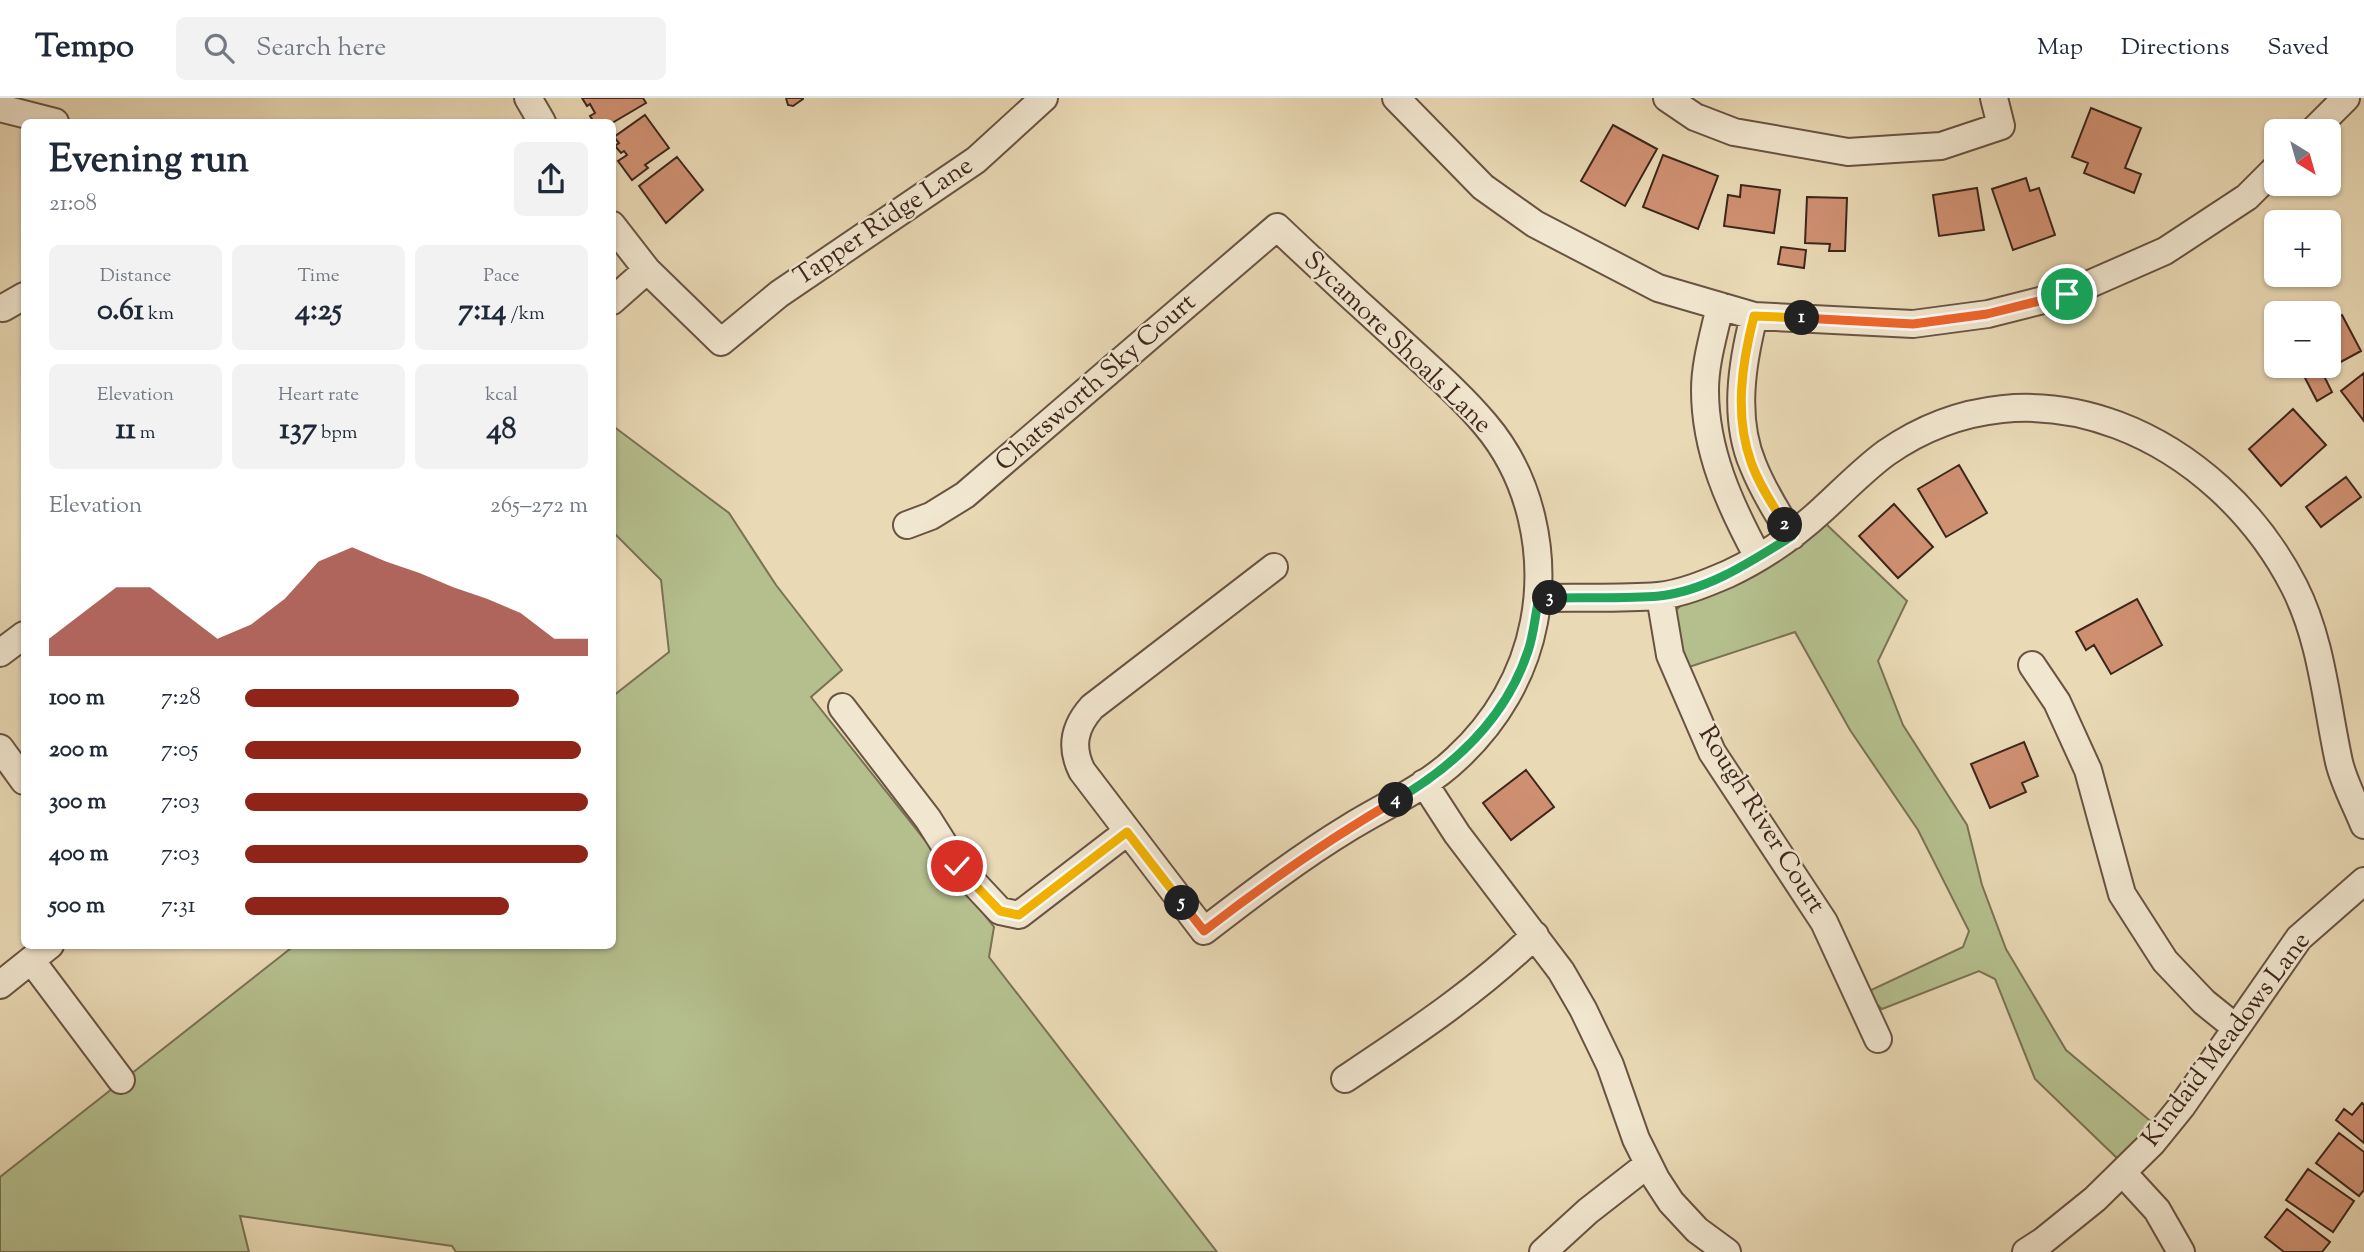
<!DOCTYPE html>
<html lang="en">
<head>
<meta charset="utf-8">
<style>
	:root { --surface:#fff; --page:#f2f2f3; --text:#1f2937; --muted:#747a83; --line:#e0e1e3; --accent:#8f2418 }
	body { margin:0; font-family:"Sorts Mill Goudy",serif; background:var(--page); color:var(--text); height:100vh; display:flex; flex-direction:column; font-size:26px; white-space:nowrap }
	* { box-sizing:border-box; margin:0 }
	p { font-size:23px; color:var(--muted) }
	.icon { flex:none; width:38px; height:38px; fill:none; stroke:currentColor; stroke-width:2; stroke-linecap:round; stroke-linejoin:round }
	.map { position:relative; flex:1; overflow:hidden }
	.side { position:absolute; left:21px; top:21px; width:595px; height:830px; display:flex; flex-direction:column; background:var(--surface); border-radius:10px; box-shadow:0 2px 5px #0004 }
	.side>* { flex:none }
	.needle { width:46px; rotate:143deg }
	.tools { position:absolute; left:2264px; top:21px; display:grid; gap:14px }
	.tools a { display:grid; place-items:center; width:77px; height:77px; border-radius:10px; background:var(--surface); box-shadow:0 2px 5px #0004; font-size:35px }
	.pin { position:absolute; display:grid; place-items:center; width:60px; height:60px; color:#fff; margin:-30px; border:4px solid #fff; border-radius:50%; box-shadow:0 2px 7px #0007 }
	.km { position:absolute; width:35px; height:35px; margin:-18px; border-radius:50%; background:#222; color:#fff; font-size:19px; line-height:35px; text-align:center }
	.round { display:grid; place-items:center; flex:none; width:74px; height:74px; border-radius:10px; background:var(--page) }
	.overview { display:flex; align-items:center; justify-content:space-between; height:119px; padding:0 28px }
	h1 { font-size:38px; font-weight:800; line-height:52px }
	.figures { display:grid; grid-template-columns:repeat(3,1fr); gap:10px; height:119px; padding:7px 28px }
	.figures div { display:grid; align-content:center; border-radius:10px; background:var(--page); text-align:center }
	.figures b { font-size:30px; font-weight:800 }
	.figures small { font-size:19px; font-weight:400 }
	.figures p { font-size:19px }
	.chart { height:196px; padding:14px 28px }
	.chart p { display:flex; justify-content:space-between }
	.chart svg { width:100%; height:126px; margin-top:7px; fill:var(--accent); opacity:.7 }
	ul { padding:0 28px; list-style:none; font-size:23px }
	li { display:grid; grid-template-columns:112px 84px 1fr; align-items:center; height:52px }
	li i { height:18px; border-radius:9px; background:var(--accent) }
	header { display:flex; align-items:center; gap:42px; box-sizing:border-box; height:98px; padding:0 35px; background:var(--surface); border-bottom:2px solid var(--line) }
	header strong { font-size:33px }
	nav { display:flex; gap:38px; margin-inline-start:auto; font-size:24px }
	.search { width:490px; height:63px; background:var(--page); display:flex; align-items:center; gap:18px; box-sizing:border-box; padding:0 24px; border-radius:10px; color:var(--muted); font-size:26px }
	.map>svg:first-child { display:block }
	.green { fill:#b5bf8e; stroke:#7a7255; stroke-width:2 }
	.building { fill:#cf9072; stroke:#3e261c; stroke-width:2 }
	.lines { fill:none; stroke-linecap:round; stroke-linejoin:round }
	.minor-casing { stroke:#695342; stroke-width:30 }
	.minor { stroke:#f1e6cf; stroke-width:26 }
	.split-1-casing { stroke:#fff; stroke-width:14 }
	.split-2-casing { stroke:#fff; stroke-width:14 }
	.split-3-casing { stroke:#fff; stroke-width:14 }
	.split-4-casing { stroke:#fff; stroke-width:14 }
	.split-5-casing { stroke:#fff; stroke-width:14 }
	.split-6-casing { stroke:#fff; stroke-width:14 }
	.split-1 { stroke:#f0652b; stroke-width:9 }
	.split-2 { stroke:#f5b400; stroke-width:9 }
	.split-3 { stroke:#22a559; stroke-width:9 }
	.split-4 { stroke:#22a559; stroke-width:9 }
	.split-5 { stroke:#f0652b; stroke-width:9 }
	.split-6 { stroke:#f5b400; stroke-width:9 }
	.labels { text-anchor:middle; dominant-baseline:central; stroke-width:5; stroke-linejoin:round; paint-order:stroke }
	.street-label { font-size:26px; fill:#3e261c; stroke:#f1e6cf }
</style>
</head>
<body>
<header>
<strong>Tempo</strong>
<div class="search"><svg class="icon" aria-label="search" viewBox="0 0 24 24"><circle cx="10" cy="10" r="6"/><path d="M15 15l6 6"/></svg>Search here</div>
<nav><a>Map</a><a>Directions</a><a>Saved</a></nav>
</header>
<div class="map">
<svg width="2364" height="1154" viewBox="0 0 2364 1154">
	<rect width="100%" height="100%" fill="#e9d9b5"/>
	<filter id="stains"><feTurbulence type="fractalNoise" baseFrequency=".00286" numOctaves="4"/><feColorMatrix values="0 0 0 0 .2 0 0 0 0 .09 0 0 0 0 .02 0 0 0 .5 -.17"/></filter>
	<radialGradient id="worn" r=".72"><stop offset=".6" stop-color="#630" stop-opacity="0"/><stop offset="1" stop-color="#630" stop-opacity=".3"/></radialGradient>
	<!-- green -->
	<path class="green" d="M613 328 729 415 776 487 842 572 811 599 994 829 989 859 1217 1154H456L452 1148 240 1118 249 1154H0V1079L295 847H612L613 598 669 554 661 482 613 434Z
		M1826 426 1907 503 1878 563 1903 627 1967 727 1982 787 2006 851 2066 952 2154 1026 2120 1063 2035 981 1995 881 1979 873 1882 911 1873 903 1869 893 1963 849 1969 833 1918 732 1850 632 1795 534 1686 570 1673 526 1676 512 1687 502 1782 460Z"/>
	<!-- building -->
	<path class="building" d="M582 0H643L646 5 612 25 594 24 590 18 595 15 590 6 587 8Z
		M786 0H803V1L793 8 788 7Z
		M2091 10 2141 30 2125 70 2141 76 2134 95 2084 75 2088 65 2072 59Z
		M645 17 669 50 645 67 648 70 632 82 618 63 627 57 624 53 621 55 615 48 619 45 614 39Z
		M1613 27 1657 51 1625 108 1581 83Z
		M1663 57 1718 78 1698 131 1643 109Z
		M677 59 703 92 666 125 639 88Z
		M2026 80 2030 93 2039 90 2055 137 2013 152 1992 91Z
		M1741 87 1780 92 1774 135 1724 128 1728 97 1740 99Z
		M1977 90 1984 132 1939 138 1933 97Z
		M1807 99 1847 100 1845 153H1829L1830 146 1805 145Z
		M1781 149 1806 152 1804 170 1778 166Z
		M2342 217 2361 253 2322 274 2332 294 2317 303 2305 280 2318 273 2315 268H2329V224Z
		M2364 275V323L2341 293Z
		M2293 311 2326 347 2281 388 2249 351Z
		M1959 367 1987 415 1946 439 1918 391Z
		M2346 379 2361 399 2321 429 2306 409Z
		M1894 406 1933 449 1898 480 1859 438Z
		M2137 501 2162 547 2111 576 2094 547 2086 552 2076 534Z
		M2024 644 2038 678 2022 685 2026 694 1990 710 1971 666Z
		M1526 672 1554 709 1511 742 1483 705Z
		M2362 1005 2364 1007V1045L2336 1022 2344 1011 2352 1017Z
		M2339 1035 2364 1054V1092L2359 1098 2316 1065Z
		M2308 1071 2354 1103 2333 1134 2286 1102Z
		M2287 1111 2330 1144 2322 1154H2284L2265 1139Z"/>
	<g class="lines">
		<!-- minor casing -->
		<g class="minor-casing">
			<path id="minor" d="M528 0 542 24
				M1396 0 1483 89 1535 126 1658 190 1754 218 1913 226 1988 216 2067 196 2165 153 2247 99 2277 69
				M1667 0 1695 19 1734 34 1848 54 1941 48 2001 28 1994 0
				M0 10 55 24
				M2313 33 2346 0
				M612 127 647 172 721 244 779 196 976 62 1044 0
				M612 203 647 172
				M1720 208C1714 236 1705 264 1705 292 1705 353 1730 407 1758 459
				M3 210 24 198
				M1754 218C1742 265 1733 320 1753 367 1763 392 1777 415 1792 438
				M907 427 931 418 965 397 1277 129C1317 167 1357 204 1398 241 1427 268 1459 295 1485 326 1531 380 1547 456 1534 524 1524 577 1496 624 1457 660 1427 689 1386 707 1350 729 1299 760 1252 796 1204 833L1082 673C1070 649 1074 629 1092 609L1274 469
				M1660 498 1670 557 1712 654 1824 824 1878 941
				M1539 500C1578 499 1619 501 1658 498 1681 496 1707 485 1728 476 1762 460 1795 437 1822 412 1843 393 1863 372 1886 355 2035 251 2218 340 2294 488 2322 543 2326 604 2339 664 2344 685 2356 707 2364 727
				M0 555 24 537
				M2032 567 2057 604 2088 672 2122 796 2165 863 2204 904 2235 929
				M842 609 928 721 957 767 1000 813 1019 817 1127 734
				M0 650 24 683
				M1424 685 1457 736 1561 873 1583 911 1610 967 1636 1041 1656 1081 1671 1104 1697 1132 1727 1154
				M31 862 121 982
				M0 887 50 847
				M1345 981C1411 937 1478 893 1535 837
				M2123 1075 2157 1112 2181 1154
				M1543 1154 1588 1113 1647 1067
				M2026 1154 2043 1143 2095 1101 2152 1045 2182 1008 2299 840 2364 783"/>
		</g>
		<!-- minor -->
		<use href="#minor" class="minor"/>
	</g>
	<g class="lines">
		<!-- split-1 casing -->
		<g class="split-1-casing">
			<path id="split-1" d="M1802 220 1913 226 1987 216 2067 196"/>
		</g>
		<!-- split-2 casing -->
		<g class="split-2-casing">
			<path id="split-2" d="M1785 427C1773 407 1759 387 1751 364 1734 317 1742 265 1754 218L1802 220"/>
		</g>
		<!-- split-3 casing -->
		<g class="split-3-casing">
			<path id="split-3" d="M1550 500C1586 499 1623 501 1659 498 1707 493 1752 463 1792 438L1785 427"/>
		</g>
		<!-- split-4 casing -->
		<g class="split-4-casing">
			<path id="split-4" d="M1396 702C1456 667 1506 620 1528 553 1534 536 1535 517 1539 500H1550"/>
		</g>
		<!-- split-5 casing -->
		<g class="split-5-casing">
			<path id="split-5" d="M1182 805 1204 833C1266 785 1329 741 1396 702"/>
		</g>
		<!-- split-6 casing -->
		<g class="split-6-casing">
			<path id="split-6" d="M957 768 1000 813 1019 817 1127 734 1182 805"/>
		</g>
		<!-- split-1 -->
		<use href="#split-1" class="split-1"/>
		<!-- split-2 -->
		<use href="#split-2" class="split-2"/>
		<!-- split-3 -->
		<use href="#split-3" class="split-3"/>
		<!-- split-4 -->
		<use href="#split-4" class="split-4"/>
		<!-- split-5 -->
		<use href="#split-5" class="split-5"/>
		<!-- split-6 -->
		<use href="#split-6" class="split-6"/>
	</g>
	<g class="labels">
		<!-- street labels -->
		<g class="street-label">
			<text transform="translate(884 124) rotate(-34)">Tapper Ridge Lane</text>
			<text transform="translate(1397 245) rotate(44)">Sycamore Shoals Lane</text>
			<text transform="translate(1096 285) rotate(-41)">Chatsworth Sky Court</text>
			<text transform="translate(1761 722) rotate(58)">Rough River Court</text>
			<text transform="translate(2227 942) rotate(-53)">Kindaid Meadows Lane</text>
		</g>
	</g>
	<rect width="100%" height="100%" filter="url(#stains)"/>
	<rect width="100%" height="100%" fill="url(#worn)"/>
</svg>
<div class="tools">
<a><svg class="needle" viewBox="-14 -14 28 28"><path d="M0-13l5 13h-10z" fill="#e53935"/><path d="M0 13l5-13h-10z" fill="#747a83"/></svg></a>
<a>+</a>
<a>−</a>
</div>
<div class="pin" style="left:2067px;top:196px;background:#1e9e55"><svg class="icon" aria-label="arrive" viewBox="0 0 24 24"><path d="M6 21V4h12l-3 4 3 4H6"/></svg></div>
<div class="pin" style="left:957px;top:768px;background:#d93025"><svg class="icon" aria-label="check" viewBox="0 0 24 24"><path d="M5 12l5 5 9-10"/></svg></div>
<b class="km" style="left:1802px;top:220px">1</b>
<b class="km" style="left:1785px;top:427px">2</b>
<b class="km" style="left:1550px;top:500px">3</b>
<b class="km" style="left:1396px;top:702px">4</b>
<b class="km" style="left:1182px;top:805px">5</b>
<section class="side">
<div class="overview"><div><h1>Evening run</h1><p>21:08</p></div><a class="round"><svg class="icon" aria-label="share" viewBox="0 0 24 24"><path d="M12 15V3M7 8l5-5 5 5M5 13v7h14v-7"/></svg></a></div>
<div class="figures">
<div><p>Distance</p><b>0.61<small> km</small></b></div>
<div><p>Time</p><b>4:25</b></div>
<div><p>Pace</p><b>7:14<small> /km</small></b></div>
</div>
<div class="figures">
<div><p>Elevation</p><b>11<small> m</small></b></div>
<div><p>Heart rate</p><b>137<small> bpm</small></b></div>
<div><p>kcal</p><b>48</b></div>
</div>
<div class="chart"><p><span>Elevation</span>265–272 m</p>
<svg viewBox="0 0 160 44" preserveAspectRatio="none"><path d="M0 44V38L10 29L20 20L30 20L40 29L50 38L60 33L70 24L80 11L90 6L100 11L110 15L120 20L130 24L140 29L150 38L160 38V44z"/></svg>
</div>
<ul>
<li><b>100 m</b>7:28<i style="width:80%"></i></li>
<li><b>200 m</b>7:05<i style="width:98%"></i></li>
<li><b>300 m</b>7:03<i style="width:100%"></i></li>
<li><b>400 m</b>7:03<i style="width:100%"></i></li>
<li><b>500 m</b>7:31<i style="width:77%"></i></li>
</ul>
</section>
</div>
</body>
</html>
